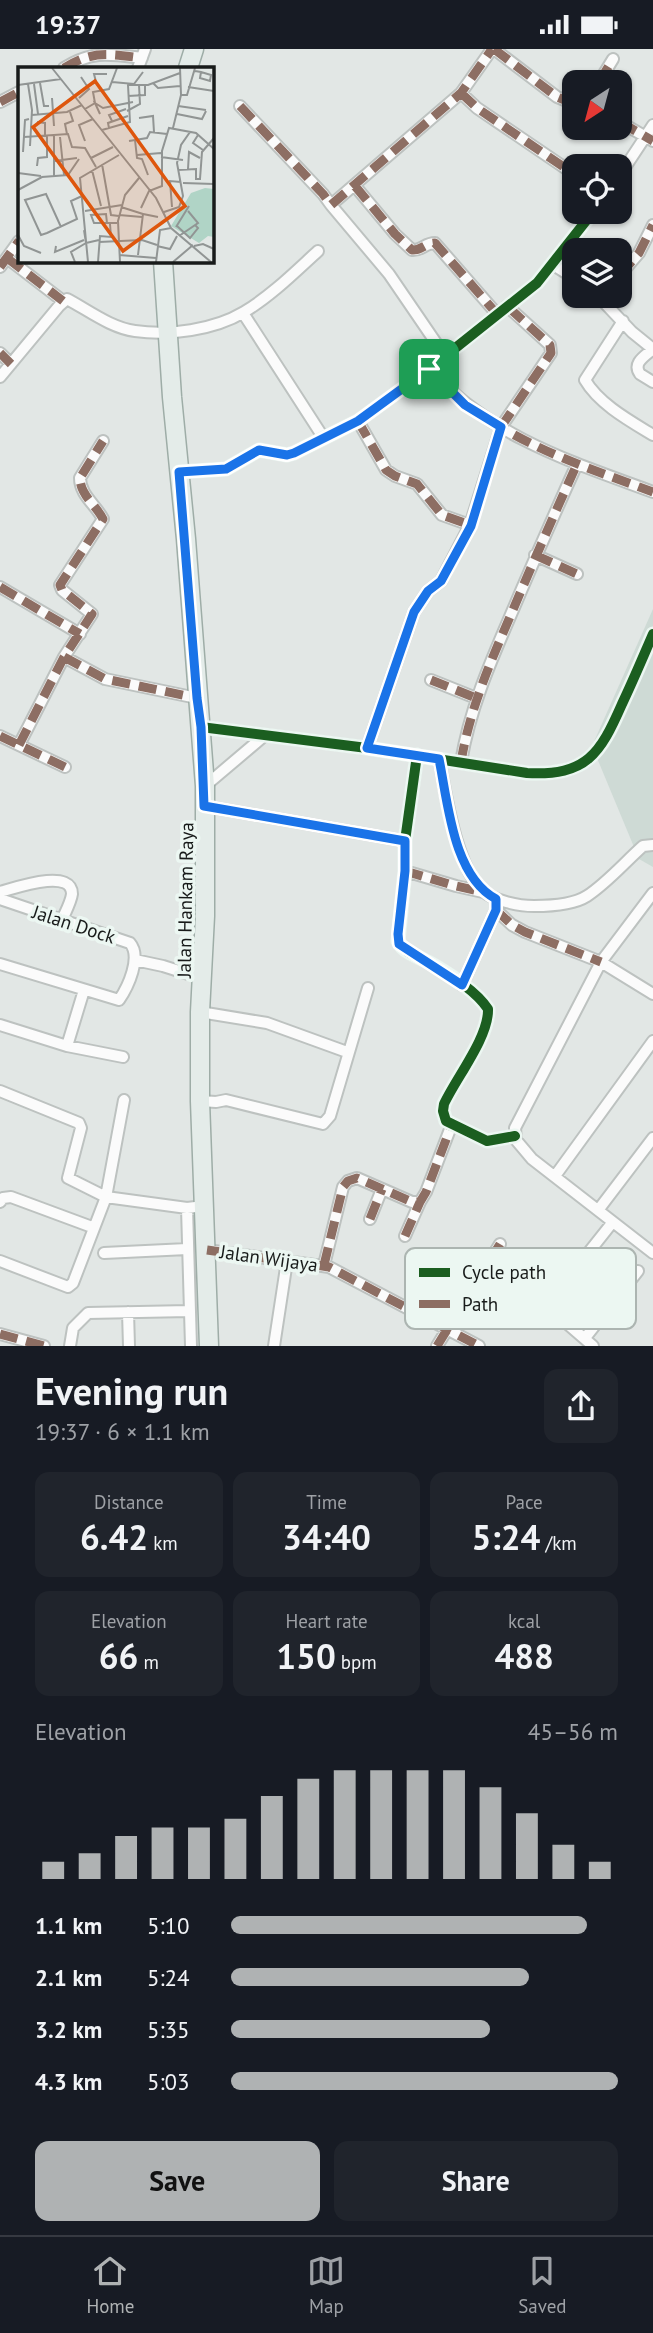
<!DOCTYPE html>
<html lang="en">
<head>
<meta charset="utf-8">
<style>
	:root { --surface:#171b24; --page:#20242c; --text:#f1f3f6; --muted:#9ea1a6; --line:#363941; --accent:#afb2b3 }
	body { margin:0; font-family:"PT Sans",sans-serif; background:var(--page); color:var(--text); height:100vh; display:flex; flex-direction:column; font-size:26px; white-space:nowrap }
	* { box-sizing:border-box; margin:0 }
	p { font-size:23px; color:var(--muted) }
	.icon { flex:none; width:38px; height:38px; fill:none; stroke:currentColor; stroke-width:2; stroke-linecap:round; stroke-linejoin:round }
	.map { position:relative; height:1297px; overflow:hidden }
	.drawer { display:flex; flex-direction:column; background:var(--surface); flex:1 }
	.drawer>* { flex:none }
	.needle { width:46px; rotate:216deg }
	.tools { position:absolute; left:562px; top:21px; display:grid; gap:14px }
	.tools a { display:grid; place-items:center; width:70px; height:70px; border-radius:14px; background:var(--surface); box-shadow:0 2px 5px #0004; font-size:35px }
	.pin { position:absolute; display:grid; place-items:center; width:60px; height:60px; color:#fff; margin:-30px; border-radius:14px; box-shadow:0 4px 10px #0006 }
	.round { display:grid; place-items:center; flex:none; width:74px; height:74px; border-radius:14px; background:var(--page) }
	.headline { display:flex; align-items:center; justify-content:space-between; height:119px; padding:0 35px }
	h1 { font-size:38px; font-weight:700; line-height:52px }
	.figures { display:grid; grid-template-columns:repeat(3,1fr); gap:10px; height:119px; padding:7px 35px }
	.figures div { display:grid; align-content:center; border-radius:14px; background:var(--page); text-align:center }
	.figures b { font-size:35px; font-weight:700 }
	.figures small { font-size:19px; font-weight:400 }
	.figures p { font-size:19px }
	.chart { height:196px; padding:14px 35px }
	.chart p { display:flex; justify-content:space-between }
	.chart svg { width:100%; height:126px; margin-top:7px; stroke:var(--accent); stroke-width:6 }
	.action { display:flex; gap:14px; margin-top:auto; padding:14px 35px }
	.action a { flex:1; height:80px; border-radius:14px; background:var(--accent); color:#111; font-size:28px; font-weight:700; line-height:80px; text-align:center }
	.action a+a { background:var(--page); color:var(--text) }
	ul { padding:0 35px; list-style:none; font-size:23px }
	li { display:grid; grid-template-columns:112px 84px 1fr; align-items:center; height:52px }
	li i { height:18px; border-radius:9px; background:var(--accent) }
	.status { display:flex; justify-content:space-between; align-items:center; height:49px; padding:0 35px; background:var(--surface); direction:ltr }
	.status svg { height:19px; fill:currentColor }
	.menu { display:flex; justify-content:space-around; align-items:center; height:98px; border-top:2px solid var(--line); background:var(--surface); font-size:19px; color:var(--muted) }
	.menu a { display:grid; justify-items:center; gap:4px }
	.menu .selected { color:var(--accent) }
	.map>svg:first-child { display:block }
	.built { fill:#cedad5 }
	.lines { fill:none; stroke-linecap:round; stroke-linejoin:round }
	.street-casing { stroke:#bdc2c0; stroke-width:14 }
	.primary-casing { stroke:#9eada7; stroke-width:21 }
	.street { stroke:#fbfbfb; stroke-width:10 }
	.primary { stroke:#e4ece9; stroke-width:18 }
	.quiet { stroke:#8d6e63; stroke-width:9; stroke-dasharray:18 9; stroke-linecap:butt }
	.cycleway-casing { stroke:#ecf7f2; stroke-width:15 }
	.cycleway { stroke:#1b5e20; stroke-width:10 }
	.route-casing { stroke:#fff; stroke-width:14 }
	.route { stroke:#1a73e8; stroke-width:9 }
	.labels { text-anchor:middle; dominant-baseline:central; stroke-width:7; stroke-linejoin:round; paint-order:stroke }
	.street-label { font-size:19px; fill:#181b1a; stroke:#ecf7f2 }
	.inset-road { fill:none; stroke:#919594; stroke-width:2 }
	.view { fill:#de560d; fill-opacity:0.15; stroke:#de560d; stroke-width:3.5 }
	.inset-edge { fill:none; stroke:#181b1a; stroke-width:3.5 }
	.key { fill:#ecf7f2; stroke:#acb5b1; stroke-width:2 }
	.key-label { font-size:19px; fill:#181b1a }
</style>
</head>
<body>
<div class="status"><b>19:37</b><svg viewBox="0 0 49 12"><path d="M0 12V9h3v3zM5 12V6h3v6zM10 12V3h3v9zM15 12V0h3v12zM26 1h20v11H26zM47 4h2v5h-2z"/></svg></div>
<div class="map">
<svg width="653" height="1297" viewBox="0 0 653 1297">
	<rect width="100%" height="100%" fill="#e2e7e5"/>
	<!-- built -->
	<path class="built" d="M653 560V818L639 810 592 697Z"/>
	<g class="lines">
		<!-- street casing -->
		<g class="street-casing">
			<path id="street" d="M494 0 557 48 574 55
				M64 19C93 1 109 5 142 9
				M138 19 145 0
				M599 33 613 10
				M461 44 477 59 574 125
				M0 53 19 43
				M240 57 323 145 331 156 461 44 492 0
				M620 73 653 92
				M620 126 653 76
				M355 137 395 185 412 201C421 202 425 194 435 194L497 265
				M331 156 389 225 445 307
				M7 209 63 252
				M552 215 574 229
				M0 218 19 192
				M620 226 639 204 653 176
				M598 247 632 283 653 300
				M243 264 323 388
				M623 272 585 331C599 355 630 372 653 386
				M653 300C645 307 632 314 640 325L653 333
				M0 304 11 315
				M429 320C491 388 569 412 653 443
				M0 328 59 257 67 250C88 261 111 279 135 282 169 287 214 281 244 263 271 247 295 223 318 202
				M358 372 386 421 395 427 417 435 442 466 470 476
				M179 423 226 420 259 401 287 406 294 404 358 372 429 320 537 234 593 163
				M535 506 577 525
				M0 538 80 585
				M64 608 105 630 197 649
				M431 631 476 649
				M201 678 367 699 527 724C587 727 600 705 622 655 633 632 643 608 653 585
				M0 687 65 718
				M19 696 64 608 92 565 62 541 60 536 103 470C96 456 80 446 80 429L103 392
				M367 699 414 563 428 542 441 532 470 476 501 378 551 304 550 296 507 257
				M417 706 405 792V822L398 892C404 905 423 909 435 917 453 928 476 942 488 960 489 988 456 1029 444 1055L443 1062 446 1072 487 1092 515 1087
				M439 710C446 745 456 818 483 842 494 852 519 857 534 857 550 857 573 856 587 847 607 834 625 813 643 797L653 796
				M461 713C471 652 497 599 521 542 539 500 558 457 577 415
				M205 737 264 687
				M204 757 405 792
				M405 822 456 837 483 843
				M0 843C12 840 72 818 72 845 71 853 65 864 62 871
				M653 844 601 913 515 1079 516 1091 532 1110 653 1204
				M0 850 130 894C142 908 128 938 119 951L0 915
				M496 861 512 876 525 883 601 913 653 945
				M135 911 163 917 201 929
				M462 936 496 861V855
				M200 963 267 974 347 1003
				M0 976 67 997 84 941
				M67 997 123 1008
				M0 1042 79 1074 81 1079 68 1129 106 1148 124 1051
				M200 1052 216 1053 226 1051 323 1075 330 1067 368 939
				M555 1127 653 992
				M0 1153 3 1149 11 1148 92 1178
				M187 1159 191 1297
				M599 1160 653 1089
				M370 1170 382 1140
				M405 1187 420 1153
				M207 1201 329 1218 479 1297
				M104 1204 187 1200
				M0 1212 68 1238 73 1234 106 1148 187 1159 204 1157
				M324 1216 343 1138 348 1132 357 1129 412 1153H420L426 1143 452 1075
				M128 1263 129 1297
				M0 1285 44 1297
				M585 1289 638 1222
				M70 1297 73 1279 88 1264 189 1262
				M274 1297 287 1212
				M437 1297 500 1195
				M593 1297 549 1259 554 1247 612 1174"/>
		</g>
		<!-- primary casing -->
		<g class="primary-casing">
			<path id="primary" d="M188 19 194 0
				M163 212 172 348 186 490 205 737V867L200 963V1052L209 1297"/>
		</g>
		<!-- street -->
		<use href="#street" class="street"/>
		<!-- primary -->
		<use href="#primary" class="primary"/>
		<!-- quiet -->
		<path class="quiet" d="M494 0 557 48 574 55
			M64 19C93 1 109 5 142 9
			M599 33 613 10
			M461 44 477 59 574 125
			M0 53 19 43
			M240 57 323 145 331 156 461 44 492 0
			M620 73 653 92
			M355 137 395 185 412 201C421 202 425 194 435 194L497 265
			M7 209 63 252
			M0 218 19 192
			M620 226 639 204 653 176
			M602 250 604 247
			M0 304 11 315
			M429 320C491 388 569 412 653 443
			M358 372 386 421 395 427 417 435 442 466 470 476
			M535 506 577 525
			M0 538 80 585
			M64 608 105 630 197 649
			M431 631 476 649
			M0 687 65 718
			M19 696 64 608 92 565 62 541 60 536 103 470C96 456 80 446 80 429L103 392
			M367 699 414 563 428 542 441 532 470 476 501 378 551 304 550 296 507 257
			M461 713C471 652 497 599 521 542 539 500 558 457 577 415
			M405 822 456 837 483 843
			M496 861 512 876 525 883 601 913
			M462 936 496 861V850
			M370 1170 382 1140
			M405 1187 420 1153
			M207 1201 329 1218 479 1297
			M324 1216 343 1138 348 1132 357 1129 412 1153H420L426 1143 452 1075
			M0 1285 44 1297
			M437 1297 500 1195"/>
		<!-- cycleway casing -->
		<g class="cycleway-casing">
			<path id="cycleway" d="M179 423 226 420 259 401 287 406 294 404 358 372 429 320 537 234 593 163
				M201 678 367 699 527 724C587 727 600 705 622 655 633 632 643 608 653 585
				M417 706 405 792V822L398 892C404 905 423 909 435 917 453 928 476 942 488 960 489 988 456 1029 444 1055L443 1062 446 1072 487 1092 515 1087"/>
		</g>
		<!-- cycleway -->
		<use href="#cycleway" class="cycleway"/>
	</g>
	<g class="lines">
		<!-- route casing -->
		<g class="route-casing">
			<path id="route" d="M429 320 465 356 501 378 471 477 441 532 428 542 414 563 367 699 439 710C448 754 453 827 496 850V861L462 936 399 895 398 885 405 822V792L204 757 201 678 197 649 179 423 226 420 259 401 287 406 294 404 358 372Z"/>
		</g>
		<!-- route -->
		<use href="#route" class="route"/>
	</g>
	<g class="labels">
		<!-- street labels -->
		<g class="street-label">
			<text transform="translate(185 851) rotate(-89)">Jalan Hankam Raya</text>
			<text transform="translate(74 875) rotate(18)">Jalan Dock</text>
			<text transform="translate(269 1209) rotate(8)">Jalan Wijaya</text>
		</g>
	</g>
	<!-- overview -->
	<g transform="translate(18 18)">
		<rect width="196" height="196" fill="#e2e7e5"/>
		<path d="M187 121 196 122V170L190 169 181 176 153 159 173 126Z" fill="#b0d4c6"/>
		<path class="inset-road" d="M34 1 138 131 153 161 193 195M162 1 163 28M177 4 183 5 193 8 192 14 182 11 183 5M94 15 116 17 125 5M22 16 26 39H31M135 16 140 21 162 19M10 17 14 43 12 79M16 17 20 47M0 18 43 12M70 19 78 15 76 7H89M170 20 196 24M110 29 127 28V18M34 31 36 59M61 31 71 22 63 10M160 39 188 43M67 42 77 36 75 25 91 22 99 1M109 44 122 37 121 18M82 47 77 36 85 41 115 35M159 47 184 52 188 44M14 48 49 45 64 38M121 51 135 49 136 65M94 54 91 48 108 42M19 55 27 56V69M91 61 90 56 110 49M155 61 163 28H169L177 1M84 63 112 55 110 18H130L162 6M49 67 47 57 55 54 52 45M180 68 175 76 185 83M36 69V109M6 70 50 67 54 80 67 81 78 100M42 70 46 108M117 73 119 91 124 92 130 108M67 74 61 58 75 52M111 74 129 71 132 65 149 67M5 85 7 53 11 52M119 88 143 86M143 90 165 93M73 91 95 80M36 94 59 91M84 97 93 148 101 149M19 99 20 91 29 90V69M170 102 171 85 182 91M74 103 83 139M160 103 178 102V112H182L184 85 196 71M0 106 23 109M165 116 196 117M0 123 24 110 50 108 61 92M103 140 125 147M154 140 152 114 163 115M123 141 131 124 144 119V84L151 61 178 66 196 82M67 144 104 138M146 145 161 140 165 129 159 96 163 78 172 65M101 148 124 150M89 156 88 147 73 148 76 156H99M159 159 172 171 180 161 177 158M43 160 28 127 7 133 23 168 29 166 59 152 53 134 64 129M158 160 171 139M66 163 68 176 81 173M0 168 6 179 23 186M161 169 180 156 170 144M81 175 124 173 139 178M38 179 37 185 66 173M139 179 152 182 159 169M176 179 185 177 196 182M101 188 138 191M120 188 125 147 140 150M57 195 53 185 68 176M70 195 62 111 101 88M80 195 82 169 93 170 92 157M102 195 100 154 107 128 121 111M138 195 142 163 153 161M155 195 175 178"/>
		<path class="view" d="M77 14 167 139 105 184 15 60Z"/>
		<rect width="196" height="196" class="inset-edge"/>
	</g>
	<!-- legend -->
	<rect x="405" y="1199" width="231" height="81" rx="10" class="key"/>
	<rect x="419" y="1219" width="31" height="9" fill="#1b5e20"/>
	<rect x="419" y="1251" width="31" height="8" fill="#8d6e63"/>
	<g class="key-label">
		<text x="462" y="1230">Cycle path</text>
		<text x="462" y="1262">Path</text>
	</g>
</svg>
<div class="tools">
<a><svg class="needle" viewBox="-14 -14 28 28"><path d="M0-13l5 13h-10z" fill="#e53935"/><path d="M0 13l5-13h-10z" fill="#9ea1a6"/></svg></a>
<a><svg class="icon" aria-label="locate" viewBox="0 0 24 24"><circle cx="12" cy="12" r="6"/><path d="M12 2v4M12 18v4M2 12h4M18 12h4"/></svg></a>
<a><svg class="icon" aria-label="layers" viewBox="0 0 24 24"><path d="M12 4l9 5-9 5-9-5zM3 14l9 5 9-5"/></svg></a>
</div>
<div class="pin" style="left:429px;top:320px;background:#1e9e55"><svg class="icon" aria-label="arrive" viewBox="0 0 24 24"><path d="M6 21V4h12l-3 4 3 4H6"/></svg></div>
</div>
<section class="drawer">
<div class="headline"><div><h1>Evening run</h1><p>19:37 · 6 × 1.1 km</p></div><a class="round"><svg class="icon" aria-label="share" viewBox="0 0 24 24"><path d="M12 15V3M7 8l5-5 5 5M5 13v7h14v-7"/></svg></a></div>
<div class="figures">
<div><p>Distance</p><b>6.42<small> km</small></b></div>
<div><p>Time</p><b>34:40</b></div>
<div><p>Pace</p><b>5:24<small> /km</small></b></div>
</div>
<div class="figures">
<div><p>Elevation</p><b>66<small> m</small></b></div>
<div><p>Heart rate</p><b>150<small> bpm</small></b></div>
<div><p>kcal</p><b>488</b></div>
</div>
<div class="chart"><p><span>Elevation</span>45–56 m</p>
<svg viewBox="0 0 160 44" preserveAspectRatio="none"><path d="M5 44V38M15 44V35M25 44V29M35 44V26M45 44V26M55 44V23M65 44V15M75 44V9M85 44V6M95 44V6M105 44V6M115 44V6M125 44V12M135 44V21M145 44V32M155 44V38"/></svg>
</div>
<ul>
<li><b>1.1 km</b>5:10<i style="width:92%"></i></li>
<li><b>2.1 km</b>5:24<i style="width:77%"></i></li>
<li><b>3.2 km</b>5:35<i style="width:67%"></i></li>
<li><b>4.3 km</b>5:03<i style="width:100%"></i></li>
</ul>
<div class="action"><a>Save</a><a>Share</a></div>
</section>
<nav class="menu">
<a class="selected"><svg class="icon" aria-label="home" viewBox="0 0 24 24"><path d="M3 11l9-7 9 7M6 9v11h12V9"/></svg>Home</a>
<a><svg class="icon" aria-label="map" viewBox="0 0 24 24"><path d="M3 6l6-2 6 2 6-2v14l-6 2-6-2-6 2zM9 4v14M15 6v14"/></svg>Map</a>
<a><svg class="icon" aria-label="saved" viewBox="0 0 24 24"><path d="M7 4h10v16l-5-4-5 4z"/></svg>Saved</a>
</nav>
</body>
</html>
